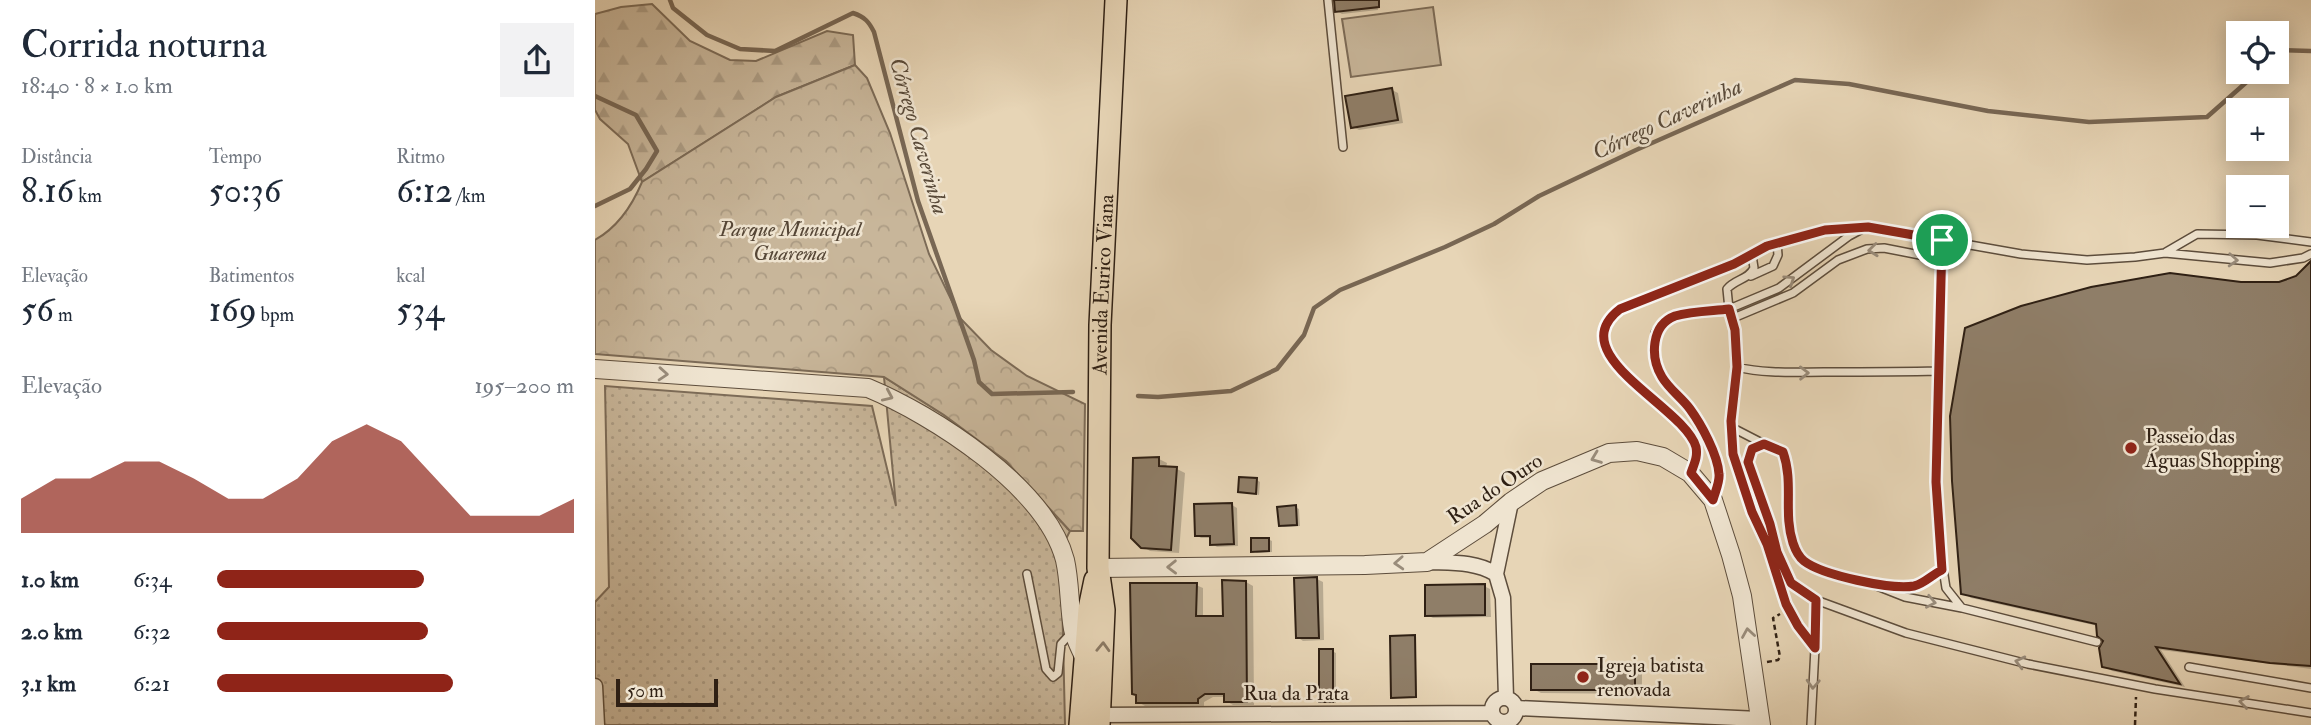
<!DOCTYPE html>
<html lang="pt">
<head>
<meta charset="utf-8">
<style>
	:root { --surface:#fff; --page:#f2f2f3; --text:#1f2937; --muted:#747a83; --accent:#8f2418 }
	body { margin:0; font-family:"IM FELL Double Pica",serif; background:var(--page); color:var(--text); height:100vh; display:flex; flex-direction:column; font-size:26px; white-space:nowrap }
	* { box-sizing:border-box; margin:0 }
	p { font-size:23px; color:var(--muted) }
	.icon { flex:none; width:38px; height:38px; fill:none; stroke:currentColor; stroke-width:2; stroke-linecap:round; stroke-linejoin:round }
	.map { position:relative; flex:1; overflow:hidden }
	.panel { display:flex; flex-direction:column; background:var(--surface); width:595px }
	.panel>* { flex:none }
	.controls { position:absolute; left:1631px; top:21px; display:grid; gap:14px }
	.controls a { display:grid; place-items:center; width:63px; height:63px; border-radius:0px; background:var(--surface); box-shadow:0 4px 18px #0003; font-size:35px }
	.scale { position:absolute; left:21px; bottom:18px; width:102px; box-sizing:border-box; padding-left:7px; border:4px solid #2f2014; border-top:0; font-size:19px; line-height:24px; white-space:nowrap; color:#2f2014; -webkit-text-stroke:5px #efe4d0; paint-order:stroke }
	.pin { position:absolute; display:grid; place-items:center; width:60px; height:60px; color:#fff; margin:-30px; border:4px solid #fff; border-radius:50%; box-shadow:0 2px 7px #0007 }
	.round { display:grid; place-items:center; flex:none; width:74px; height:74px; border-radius:0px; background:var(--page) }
	.headline { display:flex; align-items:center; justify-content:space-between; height:119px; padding:0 21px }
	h1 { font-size:38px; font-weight:600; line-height:52px }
	.metrics { display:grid; grid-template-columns:repeat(3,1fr); gap:10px; height:119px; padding:7px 21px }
	.metrics div { display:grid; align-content:center }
	.metrics b { font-size:35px; font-weight:600 }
	.metrics small { font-size:19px; font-weight:400 }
	.metrics p { font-size:19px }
	.chart { height:196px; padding:14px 21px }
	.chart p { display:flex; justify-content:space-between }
	.chart svg { width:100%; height:126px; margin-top:7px; fill:var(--accent); opacity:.7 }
	ul { padding:0 21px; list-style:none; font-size:23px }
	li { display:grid; grid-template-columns:112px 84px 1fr; align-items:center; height:52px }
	li i { height:18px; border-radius:9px; background:var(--accent) }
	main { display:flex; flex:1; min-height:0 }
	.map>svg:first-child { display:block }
	.grass { fill:url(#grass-dots); stroke:#7c6b57; stroke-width:2 }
	.forest { fill:url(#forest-firs); stroke:#7c6b57; stroke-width:2 }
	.park { fill:url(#park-crowns); stroke:#7c6b57; stroke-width:2 }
	.pitch { fill:#c8b69a; stroke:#7c6b57; stroke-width:2 }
	.shadow { fill:#0003 }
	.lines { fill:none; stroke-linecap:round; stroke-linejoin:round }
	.stream { stroke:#786754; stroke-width:4.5 }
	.building { fill:#8f7e68; stroke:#2f2014; stroke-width:2 }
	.service-casing { stroke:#5d4d3c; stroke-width:10 }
	.minor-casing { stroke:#5d4d3c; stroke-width:17 }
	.tertiary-casing { stroke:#5d4d3c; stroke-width:20 }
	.primary-casing { stroke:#2f2014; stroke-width:24 }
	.path { stroke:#2f2014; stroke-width:2.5; stroke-dasharray:5 3.5; stroke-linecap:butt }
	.service { stroke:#efe4d0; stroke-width:7 }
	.minor { stroke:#efe4d0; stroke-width:14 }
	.tertiary { stroke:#efe4d0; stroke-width:18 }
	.primary { stroke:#e7d5b6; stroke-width:21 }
	.oneway { stroke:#998c7b }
	.oneway2 { stroke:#8b7a65 }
	.route-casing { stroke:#fff; stroke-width:14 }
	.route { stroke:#8f2418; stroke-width:9 }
	.poi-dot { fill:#8f2418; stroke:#efe4d0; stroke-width:2.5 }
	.labels { text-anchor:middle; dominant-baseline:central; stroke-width:5; stroke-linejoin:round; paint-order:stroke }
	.park-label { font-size:21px; font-style:italic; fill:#554636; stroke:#efe4d0 }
	.street-label { font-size:21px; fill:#2f2014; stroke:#efe4d0 }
	.poi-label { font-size:21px; fill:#2f2014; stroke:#efe4d0; text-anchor:start }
	.water-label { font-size:23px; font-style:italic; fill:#594a39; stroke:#efe4d0 }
</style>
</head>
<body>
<main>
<section class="panel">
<div class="headline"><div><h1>Corrida noturna</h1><p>18:40 · 8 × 1.0 km</p></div><a class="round"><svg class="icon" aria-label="share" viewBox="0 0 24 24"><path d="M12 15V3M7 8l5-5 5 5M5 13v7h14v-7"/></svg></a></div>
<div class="metrics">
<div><p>Distância</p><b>8.16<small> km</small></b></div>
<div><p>Tempo</p><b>50:36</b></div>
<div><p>Ritmo</p><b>6:12<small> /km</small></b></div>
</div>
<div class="metrics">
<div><p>Elevação</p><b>56<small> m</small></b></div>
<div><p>Batimentos</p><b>169<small> bpm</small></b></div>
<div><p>kcal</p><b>534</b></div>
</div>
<div class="chart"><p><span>Elevação</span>195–200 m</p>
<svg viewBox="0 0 160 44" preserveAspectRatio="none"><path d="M0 44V32L10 25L20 25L30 19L40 19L50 25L60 32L70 32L80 25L90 12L100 6L110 12L120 25L130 38L140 38L150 38L160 32V44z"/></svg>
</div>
<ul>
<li><b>1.0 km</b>6:34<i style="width:58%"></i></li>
<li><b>2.0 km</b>6:32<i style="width:59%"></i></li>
<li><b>3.1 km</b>6:21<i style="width:66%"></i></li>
</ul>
</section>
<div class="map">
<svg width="1716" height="725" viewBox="0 0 1716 725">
	<defs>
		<pattern id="grass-dots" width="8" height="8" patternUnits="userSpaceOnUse" patternTransform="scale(1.75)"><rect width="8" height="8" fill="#c8b69a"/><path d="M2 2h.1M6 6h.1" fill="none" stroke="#ac9c84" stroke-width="1.8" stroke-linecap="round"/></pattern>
		<pattern id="forest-firs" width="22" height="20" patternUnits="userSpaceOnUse" patternTransform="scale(1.75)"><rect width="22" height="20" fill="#c8b69a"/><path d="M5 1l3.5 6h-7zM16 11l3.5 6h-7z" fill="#ac9c84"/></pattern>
		<pattern id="park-crowns" width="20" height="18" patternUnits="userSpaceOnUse" patternTransform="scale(1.75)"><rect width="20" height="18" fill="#c8b69a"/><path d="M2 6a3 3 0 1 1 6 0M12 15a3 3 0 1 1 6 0" fill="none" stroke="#ac9c84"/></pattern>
	</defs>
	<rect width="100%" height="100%" fill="#e7d5b6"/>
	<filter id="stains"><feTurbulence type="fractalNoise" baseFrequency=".00286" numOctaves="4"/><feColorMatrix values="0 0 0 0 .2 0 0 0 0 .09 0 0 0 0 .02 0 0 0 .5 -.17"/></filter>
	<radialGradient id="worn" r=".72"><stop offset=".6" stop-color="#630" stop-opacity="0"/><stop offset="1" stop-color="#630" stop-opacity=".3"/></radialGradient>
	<!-- grass -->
	<path class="grass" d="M289 377 349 415 411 461 475 531 466 549 470 725H8L0 680V602L14 587 10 386 277 406 301 506Z"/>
	<!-- forest -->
	<path class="forest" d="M57 4 95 41 135 60 161 61 232 31 258 35 260 65 181 97 47 182 33 144 5 119 0 110V14L26 7Z"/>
	<!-- park -->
	<path class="park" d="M260 65 272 78 295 133 334 254 365 318 396 350 432 376 490 404 488 531H475L411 461 349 415 289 377 0 354V240C23 227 37 206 47 182L181 97Z"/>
	<!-- pitch -->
	<path class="pitch" d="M838 7 846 65 756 77 747 19Z"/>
	<!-- shadow -->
	<path class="shadow" d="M740 0H782L783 10 747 14 742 11Z
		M797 90 803 93 808 123 764 130 758 127Z
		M1716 265V669L1566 650 1590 687 1517 671 1508 666 1510 641 1503 626 1376 598 1368 593 1645 284H1685L1702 278Z
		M564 459 572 463 571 468 582 469 590 473 584 553 555 551 547 546Z
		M662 480 665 482 664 495 645 491Z
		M637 505 642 508 643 546 622 547 617 544 616 538H606L601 535Z
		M700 507 704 509 705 526 689 527 685 525Z
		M673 539 677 541V552L662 553 658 551Z
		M722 579 728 582 729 640 708 641 702 637Z
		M651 582 658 586 659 705H638L631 701V697H618L609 702V706H550L543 702 601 585 608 588V618L629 617Z
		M889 586 895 589 896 617 838 618 832 615Z
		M820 637 822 697H799Z
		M737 651 741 653V703H729L726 701Z
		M1039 666 1047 670V694L946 693 938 689Z"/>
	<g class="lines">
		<!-- stream -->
		<path class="stream" d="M75 0 78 8 112 35 145 49 180 51 258 13C270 17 274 22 279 32L323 201 379 360 384 382 397 394 478 392
			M1682 55 1687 50 1716 51
			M0 96 41 115 62 151 51 169 35 189 0 206
			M543 396 563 397 636 391 682 369 709 335 719 308 745 290 850 247 899 224 944 196 1041 150 1200 80 1254 84 1393 111 1494 122 1612 117 1663 72"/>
	</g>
	<!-- building -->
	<path class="building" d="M739 0H784V7L740 12Z
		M797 88 803 120 756 128 750 96Z
		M1716 261V666L1675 663 1561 647 1585 684 1507 667 1504 648 1508 641 1502 636 1501 624 1366 594 1357 481 1355 416 1370 328 1426 306 1496 287 1575 273 1646 282H1684L1701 276Z
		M564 457V466L582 467 576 550 546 548 536 538 538 458Z
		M644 477 662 478 661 494 643 492Z
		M637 503 639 544 615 545V536H600L599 504Z
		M701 505 702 525 684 526 682 507Z
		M656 538H674V551L656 552Z
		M722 577 724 638H701L699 578Z
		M627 580 651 581 652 702H629V694H610L603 699V703H541V695L537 694 535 583H602L601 616H628Z
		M890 584V615L830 616V585Z
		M820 635 821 697 796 698 795 636Z
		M724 649H738V702H724Z
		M936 664H1040V690H936Z"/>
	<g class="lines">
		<!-- service casing -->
		<g class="service-casing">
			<path id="service" d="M733 0 748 147
				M1347 240 1341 482 1344 543 1351 588 1366 607
				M1571 252 1602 234 1662 235 1716 242
				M1157 255 1159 268C1153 280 1140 279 1132 289L1134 309 1140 330 1142 367 1136 421 1138 454 1158 511 1172 544 1191 604 1203 626 1220 648 1216 725
				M1156 276 1178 266 1183 255 1182 243
				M1136 319 1198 293 1243 260 1272 249 1289 248 1345 259
				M1142 367C1170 374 1199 372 1229 372 1267 372 1305 372 1343 371
				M1136 427 1169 444
				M1096 472C1099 463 1103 456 1100 446 1090 413 1006 371 1007 335 1008 323 1017 315 1025 309L1139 264 1172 246 1230 230 1273 227 1426 254 1492 260 1540 257 1570 253 1675 263 1708 258 1716 254
				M1119 496 1125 474 1115 443 1096 410 1066 376 1060 354V333L1068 322 1079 317 1093 313 1134 309 1184 288 1254 236 1269 228
				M432 574 451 669 458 677 463 673 466 644 477 632
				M1285 584 1309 587 1323 585 1347 570
				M1502 642 1367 608 1310 597 1277 584 1228 570 1209 561 1202 553 1194 527 1195 485 1188 452 1169 444 1157 449 1153 462 1175 524 1182 552 1196 583 1221 600 1311 633 1433 664 1560 689 1716 713
				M1220 647 1221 600
				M1594 667 1716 688"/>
		</g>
		<!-- minor casing -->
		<g class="minor-casing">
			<path id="minor" d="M832 562C856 563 880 561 901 574L908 598 911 698
				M901 574 916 502
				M0 686 2 725
				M897 710a12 12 0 1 1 24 0a12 12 0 1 1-24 0Z
				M921 708 1164 719
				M505 715 897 713"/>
		</g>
		<!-- tertiary casing -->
		<g class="tertiary-casing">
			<path id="tertiary" d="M0 369 273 388C338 415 451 487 470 560 475 582 474 606 478 629 480 639 486 650 490 659
				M503 568 770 565 832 562 890 524 916 502 947 481 1014 453 1042 451 1068 457 1095 473 1118 500 1136 555 1147 596 1166 725"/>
		</g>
		<!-- primary casing -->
		<g class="primary-casing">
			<g id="primary">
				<path d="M485 725 494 609 500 580"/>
				<path id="s1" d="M504 725 509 610 503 568 505 325 521 0"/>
			</g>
		</g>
		<!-- path -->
		<path class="path" d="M1172 662 1183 660 1185 657 1178 618 1185 614
			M1540 725 1541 697"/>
		<!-- service -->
		<use href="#service" class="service"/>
		<!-- minor -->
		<use href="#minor" class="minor"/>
		<!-- tertiary -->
		<use href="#tertiary" class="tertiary"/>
		<!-- primary -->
		<use href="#primary" class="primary"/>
	</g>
	<!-- one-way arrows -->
	<defs><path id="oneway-chevron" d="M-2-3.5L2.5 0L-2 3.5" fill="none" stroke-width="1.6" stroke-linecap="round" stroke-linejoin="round" transform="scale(1.75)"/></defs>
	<g class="oneway">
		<use href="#oneway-chevron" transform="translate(1278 250) rotate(174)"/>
		<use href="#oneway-chevron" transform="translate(1638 260) rotate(3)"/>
		<use href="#oneway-chevron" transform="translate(1195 280) rotate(-34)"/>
		<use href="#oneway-chevron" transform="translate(1209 373) rotate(-1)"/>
		<use href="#oneway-chevron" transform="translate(68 374) rotate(4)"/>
		<use href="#oneway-chevron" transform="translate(293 396) rotate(24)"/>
		<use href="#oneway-chevron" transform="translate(1001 458) rotate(159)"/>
		<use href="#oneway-chevron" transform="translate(804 563) rotate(177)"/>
		<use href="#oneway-chevron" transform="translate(577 567) rotate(179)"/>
		<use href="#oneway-chevron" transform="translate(1336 602) rotate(11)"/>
		<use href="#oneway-chevron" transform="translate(1153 633) rotate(-99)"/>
		<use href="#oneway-chevron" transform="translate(1425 662) rotate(-166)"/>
		<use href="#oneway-chevron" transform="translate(1218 684) rotate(93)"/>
		<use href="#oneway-chevron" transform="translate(1649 702) rotate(-172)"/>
	</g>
	<use class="oneway2" href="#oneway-chevron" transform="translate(508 647) rotate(-88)"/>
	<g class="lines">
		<!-- route casing -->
		<g class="route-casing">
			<path id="route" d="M1273 227 1347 240 1341 482 1347 570C1338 574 1329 584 1319 586 1296 590 1227 575 1209 561 1204 557 1200 549 1198 543 1188 513 1199 483 1188 452L1169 444 1157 449 1153 462 1175 524 1182 552 1196 583 1221 600 1220 648 1203 626 1191 604 1172 544 1157 512 1138 454 1136 421 1142 367 1140 330 1134 309C1116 311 1097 311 1080 316 1056 325 1055 357 1067 377 1074 389 1087 398 1095 409 1106 424 1123 455 1124 474 1125 482 1120 492 1118 500L1096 473C1099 464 1103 457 1101 447 1089 406 965 355 1025 309L1139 264 1172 246 1230 230Z"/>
		</g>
		<!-- route -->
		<use href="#route" class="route"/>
	</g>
	<!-- markers -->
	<g class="poi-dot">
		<circle cx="1536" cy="448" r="7"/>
		<circle cx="988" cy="677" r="7"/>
	</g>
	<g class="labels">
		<!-- park labels -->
		<g class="park-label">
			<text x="195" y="229">Parque Municipal<tspan x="195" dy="24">Guarema</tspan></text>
		</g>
		<!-- street labels -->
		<g class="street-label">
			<text stroke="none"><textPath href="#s1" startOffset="441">Avenida Eurico Viana</textPath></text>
			<text transform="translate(900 489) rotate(-34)">Rua do Ouro</text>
			<text x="701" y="693">Rua da Prata</text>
		</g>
		<!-- poi labels -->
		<g class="poi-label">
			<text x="1550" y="436">Passeio das<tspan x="1550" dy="24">Águas Shopping</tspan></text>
			<text x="1002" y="665">Igreja batista<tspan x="1002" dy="24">renovada</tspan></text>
		</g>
		<!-- water labels -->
		<g class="water-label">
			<text transform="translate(1072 119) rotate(-25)">Córrego Caverinha</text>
			<text transform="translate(324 136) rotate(74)">Córrego Caverinha</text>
		</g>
	</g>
	<rect width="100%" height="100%" filter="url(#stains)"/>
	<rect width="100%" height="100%" fill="url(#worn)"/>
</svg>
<div class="controls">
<a><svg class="icon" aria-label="locate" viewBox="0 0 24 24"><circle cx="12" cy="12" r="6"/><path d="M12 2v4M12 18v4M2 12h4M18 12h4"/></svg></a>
<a>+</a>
<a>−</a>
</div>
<div class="scale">50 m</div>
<div class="pin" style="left:1347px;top:240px;background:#1e9e55"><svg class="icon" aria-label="arrive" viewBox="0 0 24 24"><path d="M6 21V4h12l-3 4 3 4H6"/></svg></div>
</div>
</main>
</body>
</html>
